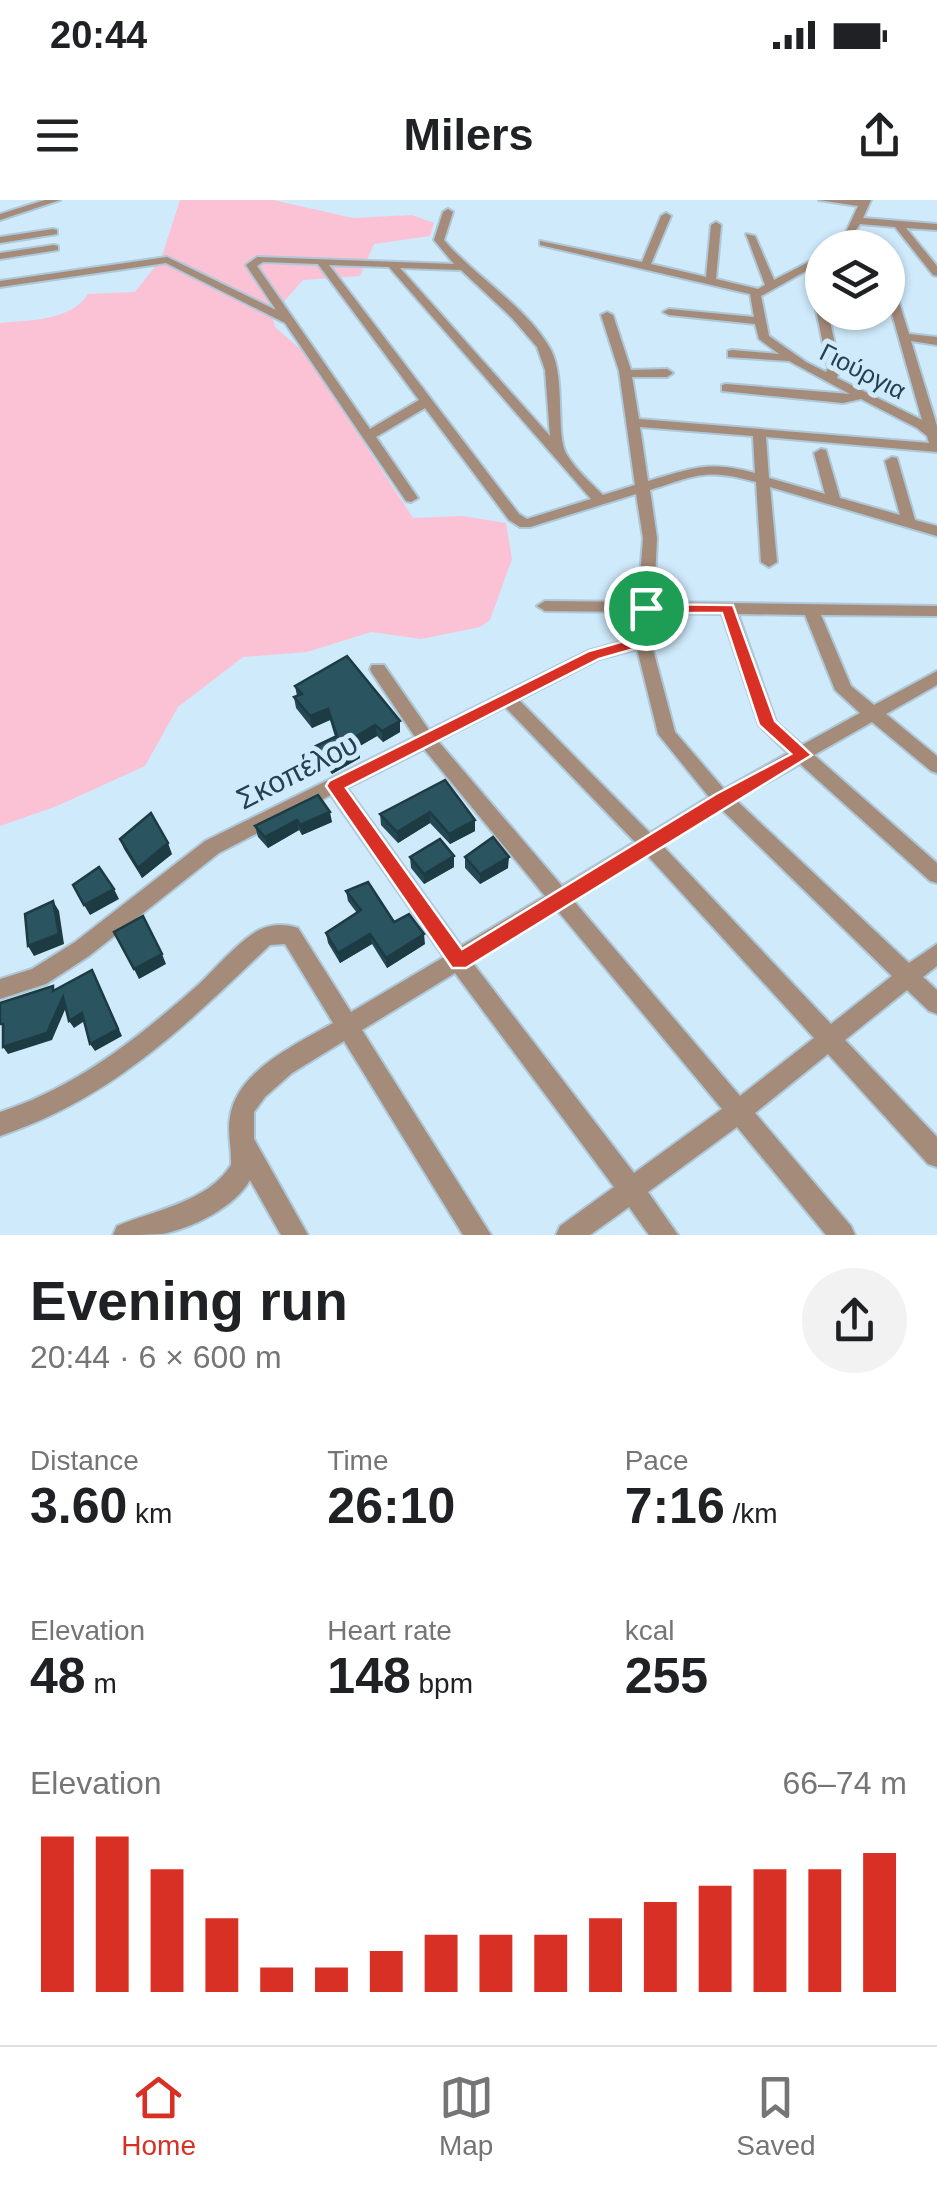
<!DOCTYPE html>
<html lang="en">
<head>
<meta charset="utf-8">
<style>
	:root { --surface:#fff; --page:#f2f2f2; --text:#202124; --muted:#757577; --line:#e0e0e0; --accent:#d93025 }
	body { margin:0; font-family:Arial,sans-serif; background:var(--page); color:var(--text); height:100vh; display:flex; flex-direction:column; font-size:38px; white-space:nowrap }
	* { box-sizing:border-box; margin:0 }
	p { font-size:32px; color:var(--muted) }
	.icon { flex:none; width:55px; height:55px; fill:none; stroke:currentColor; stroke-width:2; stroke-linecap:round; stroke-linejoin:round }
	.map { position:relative; height:1035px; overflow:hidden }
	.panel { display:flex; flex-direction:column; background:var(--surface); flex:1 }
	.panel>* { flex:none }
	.tools { position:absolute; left:805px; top:30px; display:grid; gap:20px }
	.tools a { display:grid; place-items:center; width:100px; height:100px; border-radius:50%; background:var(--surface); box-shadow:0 2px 8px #0004; font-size:50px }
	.pin { position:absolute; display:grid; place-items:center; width:85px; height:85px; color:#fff; margin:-42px; border:5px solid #fff; border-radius:50%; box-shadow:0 2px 10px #0007 }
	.round { display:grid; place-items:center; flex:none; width:105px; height:105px; border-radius:52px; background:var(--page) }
	.head { display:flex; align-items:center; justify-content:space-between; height:170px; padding:0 30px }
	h1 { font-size:55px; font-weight:700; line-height:75px }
	.stats { display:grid; grid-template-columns:repeat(3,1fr); gap:15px; height:170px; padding:10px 30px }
	.stats div { display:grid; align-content:center }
	.stats b { font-size:50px; font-weight:700 }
	.stats small { font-size:28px; font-weight:400 }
	.stats p { font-size:28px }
	.chart { height:280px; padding:20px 30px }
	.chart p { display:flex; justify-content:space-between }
	.chart svg { width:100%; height:180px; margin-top:10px; stroke:var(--accent); stroke-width:6 }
	.status { display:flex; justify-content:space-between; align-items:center; height:70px; padding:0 50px; background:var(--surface); direction:ltr }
	.status svg { height:28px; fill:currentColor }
	header { display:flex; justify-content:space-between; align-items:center; height:130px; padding:0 30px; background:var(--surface); font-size:45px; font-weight:700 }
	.menu { display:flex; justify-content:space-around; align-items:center; height:140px; border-top:2px solid var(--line); background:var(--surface); font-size:28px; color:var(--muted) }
	.menu a { display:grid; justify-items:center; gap:5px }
	.menu .current { color:var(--accent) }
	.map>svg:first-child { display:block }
	.green { fill:#fac2d4 }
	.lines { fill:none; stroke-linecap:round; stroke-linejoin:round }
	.minor-casing { stroke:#adc8d9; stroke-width:4 }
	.minor { fill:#a58b79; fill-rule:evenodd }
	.wall { fill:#234853 }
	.shaded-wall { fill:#1d3b43 }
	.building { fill:#295460; stroke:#1d3b43; stroke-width:2.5 }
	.route { fill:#d93025; stroke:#fff; stroke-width:2.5; fill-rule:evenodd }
	.labels { text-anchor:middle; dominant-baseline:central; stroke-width:10; stroke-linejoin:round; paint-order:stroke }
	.far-street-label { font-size:25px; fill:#244152; stroke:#cfeafb }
	.street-label { font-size:30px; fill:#244152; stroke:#cfeafb }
</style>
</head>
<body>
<div class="status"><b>20:44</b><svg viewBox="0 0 49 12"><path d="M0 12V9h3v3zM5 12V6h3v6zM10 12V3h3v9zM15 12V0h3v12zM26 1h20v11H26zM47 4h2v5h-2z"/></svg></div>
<header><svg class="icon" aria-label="menu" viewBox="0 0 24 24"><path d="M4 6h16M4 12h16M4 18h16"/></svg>Milers<svg class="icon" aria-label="share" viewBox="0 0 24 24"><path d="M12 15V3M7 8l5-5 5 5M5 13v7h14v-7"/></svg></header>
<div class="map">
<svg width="937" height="1035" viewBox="0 0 937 1035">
	<rect width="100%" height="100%" fill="#cfeafb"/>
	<!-- green -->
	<path class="green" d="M180 0H273L353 18 412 15 434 23 430 36 374 44 360 76 303 80 272 115 275 127 306 154 413 318 462 316 506 323 512 359 490 420 480 427 421 439 371 432 307 452 243 457 178 507 145 566 57 606 0 626V123C30 120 71 121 88 94L135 92 161 59Z"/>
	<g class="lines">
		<!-- minor casing -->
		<g class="minor-casing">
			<path id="minor" d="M45 0H60L0 20V14Z
				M819 0H871L863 18 937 24V30L906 28 937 66V76L933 75 895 27 860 24 843 48H832L846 32 858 6Z
				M448 9 453 12 444 40C476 78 527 106 551 150 566 179 555 236 567 255 576 270 591 283 603 295L635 285 619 171 601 115 607 112 613 115 631 170 667 169 673 173 667 177H632L639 219 929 243 927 236 917 228 861 199 843 203 722 191V185L726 184 850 194 789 161 728 157V151L732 150 779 154 759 139 755 124 669 115 663 112 669 109 754 117 750 94 540 45V41L642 62 661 16 666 13 671 16 651 64 706 77 711 25 716 22 721 25 716 79 758 89 765 85 746 34 755 36 774 80 822 55V62L761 96 769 136 806 162 826 172 828 168 816 110 822 107V112H828L840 168 837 178 922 220 888 100V80L893 83 909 134 937 137V145L911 141 937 226V252L766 237 769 278 825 294 814 253 821 249 826 250 840 298 900 315 885 261 892 257 897 258 915 320 937 326V336L770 287 777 362 769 367 761 362 756 282C706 268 697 275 650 290L657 338 654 402 937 406V416L821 415 851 486 874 505 937 471V485L886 514 937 556V573L931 571 872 522 814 555 937 663V683L930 681 800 564 736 600 909 763 937 744V766L923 777 937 790V814L929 811 907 790 845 840 937 937V967L928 964 828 854 755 913 851 1026 855 1035H826L737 927 648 992 678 1035H649L629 1007 590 1035H556L560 1026 614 987 455 773 362 830 491 1035H463L344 841 292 873 265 897 254 912V939L308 1035H281L250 980C235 1007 193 1028 162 1034 147 1035 129 1035 113 1035L117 1026C154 1010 208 1002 231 965 232 949 227 933 230 917 237 870 297 844 333 823L285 744 270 745C185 826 113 898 0 936V912C77 887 138 838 198 785 216 768 234 746 254 733 267 724 284 723 298 728L351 812 444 757 331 595 219 653 89 756 46 784 0 799V779L32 769 75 742 205 641 415 537 372 473 370 469 372 465H384L429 530 588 451 635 438 637 412 545 411 537 406 545 401 638 402 643 338 636 294 530 327H520L509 320 425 208 376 237 418 298 411 302 406 301 285 123 166 63 0 87V81L167 57 276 110 246 65 257 57 454 64 434 40 443 12ZM263 62 318 64 419 200 370 229 257 66ZM329 65 389 67 591 299 527 319 519 314ZM400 68 461 70 512 118 537 147 545 170 550 236ZM640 227 753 236 755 273C708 260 693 268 648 281ZM653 413 722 414 759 525 788 553 724 589 675 532 651 442ZM738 414 805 415 835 490 860 513 802 545 776 522ZM637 449 658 534 709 597 650 633 519 500 599 459ZM505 507 635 642 562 686 438 541ZM424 549 545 696 461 746 347 588ZM721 609 892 776 831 824 662 645ZM647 655 814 838 740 896 573 700ZM557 710 722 909 634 973 472 762Z
				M53 29 57 30V34L0 43V37Z
				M54 45 58 46V50L0 59V53Z"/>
		</g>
		<!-- minor -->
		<use href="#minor" class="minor"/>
	</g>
	<!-- wall -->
	<path class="wall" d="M295 486 400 521V532L383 542 377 536 358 547 360 558 332 574 318 557 316 546 335 537 330 520 312 528 296 508 294 497 297 496Z
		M445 580 475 631 450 644 430 623 398 643 381 625 380 614Z
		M318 595 332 622 302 635 299 630 268 648 258 637 255 626Z
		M120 639 172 654 142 678 124 649Z
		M410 657 454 667 424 684 411 668Z
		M465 657 508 668 480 684 465 668Z
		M346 691 394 722 425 744 387 768 372 744 340 763 328 743 326 733 357 713 348 701Z"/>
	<!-- shaded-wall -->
	<path class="shaded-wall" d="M328 509 330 520 312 528 310 516Z
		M400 521V532L383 542 382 531Z
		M375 525 377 536 353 550 352 539Z
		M359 547 360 558 332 574 330 563Z
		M330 612 332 622 302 635 300 625Z
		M430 612V623L398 643 397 632Z
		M297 620 299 630 268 648 265 637Z
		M475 620V631L450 644 449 634Z
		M168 643 172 654 142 678 138 668Z
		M454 656V667L424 684V674Z
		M509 657 508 668 480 684V674Z
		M114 689 119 699 90 715 84 705Z
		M53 701 59 711 64 744 34 756 28 746Z
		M370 734 372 744 340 763 338 753Z
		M424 734 425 744 387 768 386 758Z
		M162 754 166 764 139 779 134 769Z
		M92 770 122 836 95 851 90 844Z
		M63 797 67 805 52 840 8 854 3 847Z
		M82 813 86 820 74 828 69 821Z"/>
	<!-- building -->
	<path class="building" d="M347 456 400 521 382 531 375 525 352 539 359 547 330 563 316 546 337 536 328 509 310 516 294 497 302 494 295 486Z
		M445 580 475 620 449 634 430 612 397 632 380 614Z
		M318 595 330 612 300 625 297 620 265 637 255 626Z
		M151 613 168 643 138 668 120 639Z
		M493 637 509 657 480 674 465 657Z
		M440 639 454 656 424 674 410 657Z
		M99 667 114 689 84 705 73 685Z
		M368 682 394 722 409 714 424 734 386 758 370 734 338 753 326 733 361 710 346 691Z
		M53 701 59 734 28 746 25 714Z
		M143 716 162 754 134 769 114 732Z
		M92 770 118 829 90 844 82 813 69 821 63 797 47 833 3 847V824H0V803L53 786V791Z"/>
	<!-- route -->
	<path class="route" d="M641 404 733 405 775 521 812 555 466 768H452L326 586 329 581 589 451 635 438ZM653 413H722L759 525 791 554 716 594 462 749 346 588 599 459 648 445Z"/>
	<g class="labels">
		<!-- far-street labels -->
		<g class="far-street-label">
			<text transform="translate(863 171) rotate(27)">Γιούργια</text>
		</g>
		<!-- street labels -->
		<g class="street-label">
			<text transform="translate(297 571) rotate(-27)">Σκοπέλου</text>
		</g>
	</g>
</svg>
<div class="tools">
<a><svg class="icon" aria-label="layers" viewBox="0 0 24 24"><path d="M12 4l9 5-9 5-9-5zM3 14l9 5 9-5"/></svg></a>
</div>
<div class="pin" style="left:646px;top:408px;background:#1e9e55"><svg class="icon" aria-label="arrive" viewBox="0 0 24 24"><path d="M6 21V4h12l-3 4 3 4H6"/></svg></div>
</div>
<section class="panel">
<div class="head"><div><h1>Evening run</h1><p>20:44 · 6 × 600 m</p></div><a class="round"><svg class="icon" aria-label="share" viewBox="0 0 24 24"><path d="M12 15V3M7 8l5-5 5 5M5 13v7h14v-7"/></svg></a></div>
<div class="stats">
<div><p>Distance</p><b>3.60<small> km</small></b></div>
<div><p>Time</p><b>26:10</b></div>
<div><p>Pace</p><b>7:16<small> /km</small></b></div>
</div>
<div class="stats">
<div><p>Elevation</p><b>48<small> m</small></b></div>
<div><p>Heart rate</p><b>148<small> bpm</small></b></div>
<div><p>kcal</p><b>255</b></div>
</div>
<div class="chart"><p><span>Elevation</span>66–74 m</p>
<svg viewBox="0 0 160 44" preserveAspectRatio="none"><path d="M5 44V6M15 44V6M25 44V14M35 44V26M45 44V38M55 44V38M65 44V34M75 44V30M85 44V30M95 44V30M105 44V26M115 44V22M125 44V18M135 44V14M145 44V14M155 44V10"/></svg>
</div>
</section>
<nav class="menu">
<a class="current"><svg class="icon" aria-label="home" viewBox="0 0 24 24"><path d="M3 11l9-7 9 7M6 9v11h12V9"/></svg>Home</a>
<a><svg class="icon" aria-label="map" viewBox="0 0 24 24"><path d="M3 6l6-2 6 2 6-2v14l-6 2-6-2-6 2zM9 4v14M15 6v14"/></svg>Map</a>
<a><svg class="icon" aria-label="saved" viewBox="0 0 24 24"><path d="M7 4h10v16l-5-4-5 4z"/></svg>Saved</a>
</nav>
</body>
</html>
